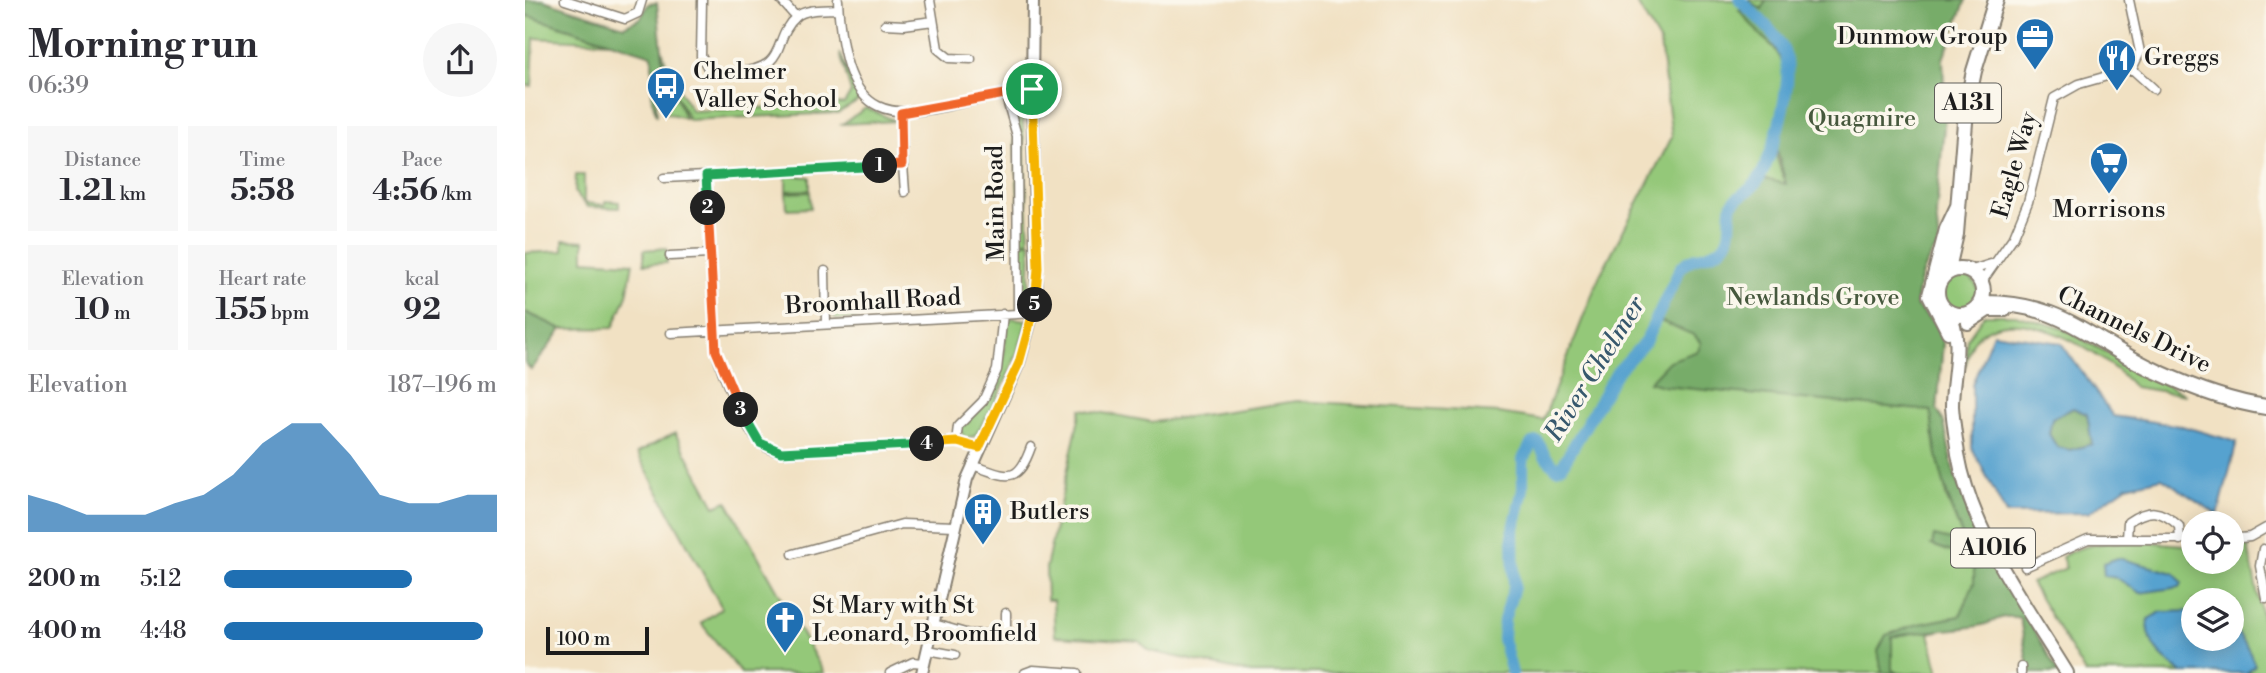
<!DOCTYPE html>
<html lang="en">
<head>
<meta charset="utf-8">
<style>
	:root { --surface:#fff; --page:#f7f7f7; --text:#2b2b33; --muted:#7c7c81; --accent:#1f6fb2 }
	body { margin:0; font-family:"Libre Bodoni",serif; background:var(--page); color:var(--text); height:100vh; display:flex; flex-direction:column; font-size:26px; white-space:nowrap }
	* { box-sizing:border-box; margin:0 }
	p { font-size:23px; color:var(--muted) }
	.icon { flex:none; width:38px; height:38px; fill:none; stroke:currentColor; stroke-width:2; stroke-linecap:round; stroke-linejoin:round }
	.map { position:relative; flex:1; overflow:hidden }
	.panel { display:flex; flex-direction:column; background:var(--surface); width:525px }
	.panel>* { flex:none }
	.controls { position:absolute; left:1656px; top:511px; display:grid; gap:14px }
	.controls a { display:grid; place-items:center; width:63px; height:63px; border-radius:50%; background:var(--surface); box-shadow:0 4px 18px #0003; font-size:35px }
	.scale { position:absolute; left:21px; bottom:18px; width:103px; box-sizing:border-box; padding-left:7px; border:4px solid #1c1c1c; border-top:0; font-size:19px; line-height:24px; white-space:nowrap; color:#1c1c1c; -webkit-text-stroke:5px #fbf7ec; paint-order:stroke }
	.pin { position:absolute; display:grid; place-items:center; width:60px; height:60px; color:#fff; margin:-30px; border:4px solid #fff; border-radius:50%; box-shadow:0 2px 7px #0007 }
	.km { position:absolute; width:35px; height:35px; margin:-18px; border-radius:50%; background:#222; color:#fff; font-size:19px; line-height:35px; text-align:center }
	.round { display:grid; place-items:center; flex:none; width:74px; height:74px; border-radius:37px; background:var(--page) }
	.headline { display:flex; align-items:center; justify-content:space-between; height:119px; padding:0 28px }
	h1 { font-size:38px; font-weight:800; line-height:52px }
	.figures { display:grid; grid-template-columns:repeat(3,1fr); gap:10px; height:119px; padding:7px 28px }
	.figures div { display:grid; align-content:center; border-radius:0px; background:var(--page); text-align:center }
	.figures b { font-size:30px; font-weight:800 }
	.figures small { font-size:19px; font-weight:400 }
	.figures p { font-size:19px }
	.chart { height:196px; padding:14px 28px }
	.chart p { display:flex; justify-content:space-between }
	.chart svg { width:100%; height:126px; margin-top:7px; fill:var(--accent); opacity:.7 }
	ul { padding:0 28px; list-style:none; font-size:23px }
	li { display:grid; grid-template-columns:112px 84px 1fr; align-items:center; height:52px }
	li i { height:18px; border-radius:9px; background:var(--accent) }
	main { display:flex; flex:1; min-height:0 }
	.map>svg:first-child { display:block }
	.green { fill:#94c879; stroke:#58724a; stroke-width:2; fill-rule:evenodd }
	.forest { fill:#77ac69; stroke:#4a6442; stroke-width:2 }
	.water { fill:#57a2cf; stroke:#3a5f76; stroke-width:2; fill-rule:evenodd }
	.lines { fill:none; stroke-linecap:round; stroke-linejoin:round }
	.river { stroke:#57a2cf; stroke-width:12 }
	.street-casing { stroke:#867e70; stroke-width:11 }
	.secondary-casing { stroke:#867e70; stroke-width:14 }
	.primary-casing { stroke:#867e70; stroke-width:16 }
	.highway-casing { stroke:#867e70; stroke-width:18 }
	.street { stroke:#fff; stroke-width:8 }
	.secondary { stroke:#fff; stroke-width:10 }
	.primary { stroke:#fff; stroke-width:12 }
	.highway { stroke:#fff; stroke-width:14 }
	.split-1-casing { stroke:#fff; stroke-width:14 }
	.split-2-casing { stroke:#fff; stroke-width:14 }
	.split-3-casing { stroke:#fff; stroke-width:14 }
	.split-4-casing { stroke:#fff; stroke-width:14 }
	.split-5-casing { stroke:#fff; stroke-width:14 }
	.split-6-casing { stroke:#fff; stroke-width:14 }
	.split-1 { stroke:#f0652b; stroke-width:9 }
	.split-2 { stroke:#22a559; stroke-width:9 }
	.split-3 { stroke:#f0652b; stroke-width:9 }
	.split-4 { stroke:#22a559; stroke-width:9 }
	.split-5 { stroke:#f5b400; stroke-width:9 }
	.split-6 { stroke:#f5b400; stroke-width:9 }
	.labels { text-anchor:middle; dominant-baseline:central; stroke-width:7; stroke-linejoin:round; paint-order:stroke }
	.shield { fill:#fbf7ec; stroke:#5f5e5a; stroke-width:2 }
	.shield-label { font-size:23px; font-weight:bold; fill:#1c1c1c }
	.poi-label { font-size:24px; fill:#1c1c1c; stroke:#fbf7ec; text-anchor:start }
	.park-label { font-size:24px; fill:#46583d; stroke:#fbf7ec }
	.street-label { font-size:24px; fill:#1c1c1c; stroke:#fbf7ec }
	.water-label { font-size:26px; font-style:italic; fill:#37586d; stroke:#fbf7ec }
</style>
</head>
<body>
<main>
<section class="panel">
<div class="headline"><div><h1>Morning run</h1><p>06:39</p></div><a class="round"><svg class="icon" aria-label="share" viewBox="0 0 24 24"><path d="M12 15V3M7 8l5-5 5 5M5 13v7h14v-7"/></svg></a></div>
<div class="figures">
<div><p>Distance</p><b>1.21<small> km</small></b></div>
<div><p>Time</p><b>5:58</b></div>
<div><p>Pace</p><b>4:56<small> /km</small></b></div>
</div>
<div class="figures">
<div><p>Elevation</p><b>10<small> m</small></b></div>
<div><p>Heart rate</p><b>155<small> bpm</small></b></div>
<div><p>kcal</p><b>92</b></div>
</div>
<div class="chart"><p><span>Elevation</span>187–196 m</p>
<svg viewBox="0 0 160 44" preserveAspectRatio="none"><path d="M0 44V31L10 34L20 38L30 38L40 38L50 34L60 31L70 24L80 13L90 6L100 6L110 17L120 31L130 34L140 34L150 31L160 31V44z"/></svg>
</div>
<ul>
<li><b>200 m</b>5:12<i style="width:69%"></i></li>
<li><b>400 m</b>4:48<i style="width:95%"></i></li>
</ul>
</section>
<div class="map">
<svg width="1741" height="673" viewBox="0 0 1741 673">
	<rect width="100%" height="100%" fill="#fbf7ec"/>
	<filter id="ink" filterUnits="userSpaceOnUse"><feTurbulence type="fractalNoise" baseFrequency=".0143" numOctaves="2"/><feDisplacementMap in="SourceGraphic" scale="14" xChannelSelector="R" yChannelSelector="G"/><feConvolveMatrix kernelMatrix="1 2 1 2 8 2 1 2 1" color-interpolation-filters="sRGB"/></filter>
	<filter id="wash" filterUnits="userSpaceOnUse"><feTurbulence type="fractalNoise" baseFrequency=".00686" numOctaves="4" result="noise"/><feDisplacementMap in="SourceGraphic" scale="28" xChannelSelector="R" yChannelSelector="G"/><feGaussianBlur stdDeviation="1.57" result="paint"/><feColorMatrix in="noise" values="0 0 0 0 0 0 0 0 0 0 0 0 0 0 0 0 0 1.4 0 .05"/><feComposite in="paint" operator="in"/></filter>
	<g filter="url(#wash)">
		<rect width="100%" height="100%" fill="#f1e1c3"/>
		<!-- green -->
		<path class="green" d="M1110 0H1241L1237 9 1236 36C1279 70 1251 93 1249 136 1248 151 1256 171 1261 185L1414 245C1398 265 1392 281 1391 306L1411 325 1418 343 1412 410 1421 497 1437 535 1430 541 1407 545 1449 560V583L1431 627 1404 633 1414 673H726L625 651 614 641 530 636 528 600H522L521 568 556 409 628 422 772 401 974 413 1018 420 1074 277 1147 137 1135 43Z
			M0 15 85 42 9 38 7 86 0 85Z
			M138 52 144 73 167 111 319 104 326 92 315 53 335 100 313 113 164 120 149 91 160 118 138 112Z
			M487 98H492L497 105 504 241H496Z
			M341 108 371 121 317 124Z
			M51 175H59V203L80 205V201L94 202V208L62 207 50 193Z
			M261 175 285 177V190L261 191Z
			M285 192 286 208 262 209 261 193Z
			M38 240 59 241V260L108 263 102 295 88 328 37 329 0 312V253L38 251Z
			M496 243H506L504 304 496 308Z
			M141 248 142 263 119 264V250Z
			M1417 293a18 18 0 1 1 36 0a18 18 0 1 1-36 0Z
			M331 304V319H312L304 312V306Z
			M1459 315H1491L1536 328 1661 395 1609 387C1582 355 1486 294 1449 341 1445 347 1443 359 1440 366L1442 339Z
			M486 318 502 320C492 363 473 399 450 436L439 438 435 429 465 394 478 364 482 321Z
			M150 433 190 506 202 501 299 673H216L176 623 197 608 112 453Z
			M1722 541 1741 637V673H1560L1506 583 1541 568 1537 557C1568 535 1632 542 1668 546V562H1706V543ZM1668 600H1706V639H1668Z"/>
		<!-- forest -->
		<path class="forest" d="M0 0H18L99 26 116 18 123 4 132 3 139 69 130 77 132 116 127 100V55L0 15Z
			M1241 0H1441L1418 59 1420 116 1411 214 1414 245C1398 265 1392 281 1391 306L1411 325 1418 343 1412 410 1419 422 1428 469 1445 513 1533 673H1504L1495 618C1473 613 1472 623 1453 626 1424 631 1396 630 1367 637V670L1374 673H1357L1353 651 1361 635 1393 624 1435 616 1449 583V560L1407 545 1409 536 1430 541 1437 535C1420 494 1409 455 1406 411L1138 386 1124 382 1144 361 1173 351 1176 343 1169 335 1130 319C1138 301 1147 274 1162 261 1171 253 1178 256 1188 253 1207 248 1205 219 1207 204L1235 178 1261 184 1249 138 1262 69 1250 48 1236 36 1214 10 1225 2 1237 9Z
			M0 312 37 329 6 370 0 362Z
			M1548 408 1562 414 1567 444 1545 450 1532 447 1524 434 1527 418Z"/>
		<!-- water -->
		<path class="water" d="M1468 333 1536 343 1588 416 1657 426 1712 442 1693 515 1637 478 1602 486 1563 513 1481 514 1447 448V385ZM1548 408 1562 414 1567 444 1545 450 1532 447 1524 434 1527 418Z
			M1593 558 1649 573 1657 583 1655 587 1615 593 1592 578 1579 576 1578 563Z
			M1668 611V639H1706V625C1718 638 1724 649 1730 665L1722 673H1657C1635 655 1623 648 1623 619L1636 612Z"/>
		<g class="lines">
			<!-- river -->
			<path class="river" d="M987 673 978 639 979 620 989 587 988 533 998 489V459L1007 443 1013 442 1020 456 1031 468 1037 466 1091 373 1120 342 1156 267C1170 252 1195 259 1203 238 1207 227 1204 215 1207 204 1214 195 1224 192 1231 183 1247 163 1270 77 1260 54 1252 33 1231 16 1215 0"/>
		</g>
	</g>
	<g filter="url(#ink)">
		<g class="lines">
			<!-- street casing -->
			<g class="street-casing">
				<path id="street" d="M40 0 100 19 113 13 117 0
					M177 0 176 56 184 70C193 74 202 73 211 72 265 69 246 39 271 17 281 8 301 10 313 9
					M256 0 271 17
					M313 0C321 163 397 104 507 89
					M405 0 413 49 424 58 446 59
					M360 24 379 25 408 21
					M1607 69 1629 89
					M480 93 492 136 493 314
					M376 113 378 165 181 176 191 351C197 374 218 426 235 442 243 451 255 452 266 452L431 442 454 448
					M378 165 380 192
					M139 178 181 176
					M145 256 185 254
					M300 271 301 324
					M1444 271 1466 264
					M1456 283 1489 236 1503 202 1529 98 1554 84 1607 69 1615 52 1604 0
					M146 333 509 313
					M431 442 433 426 458 401 472 370 478 314
					M447 465C481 476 492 487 506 447
					M1602 539 1603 522C1624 508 1635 509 1654 526L1655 540
					M1706 539 1725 537 1741 528
					M1738 549 1735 566 1741 598
					M268 554 377 524 430 526
					M1500 567 1563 539H1668
					M481 613V634
					M409 624 444 634H490
					M403 650 430 655
					M1496 667V673
					M365 673 388 662 399 663
					M500 673 508 670 552 673"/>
			</g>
			<!-- secondary casing -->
			<g class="secondary-casing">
				<path id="secondary" d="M397 673 442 479 494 363 512 298 507 89 508 0"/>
			</g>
			<!-- primary casing -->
			<g class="primary-casing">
				<path id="primary" d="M1424 312C1439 342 1427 375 1427 406 1428 422 1431 439 1433 454 1447 534 1501 606 1542 673
					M1443 323 1463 310H1480
					M1423 332 1404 295 1421 229 1431 208"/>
			</g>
			<!-- highway casing -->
			<g class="highway-casing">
				<path id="highway" d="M1412 292a23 23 0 1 1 46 0a23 23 0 1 1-46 0Z
					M1422 273 1431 234 1441 110 1449 71 1471 0
					M1455 303C1538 301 1565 341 1633 372 1666 387 1706 402 1741 407"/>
			</g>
			<!-- street -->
			<use href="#street" class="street"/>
			<!-- secondary -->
			<use href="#secondary" class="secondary"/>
			<!-- primary -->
			<use href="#primary" class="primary"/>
			<!-- highway -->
			<use href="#highway" class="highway"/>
		</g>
	</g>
	<g class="lines" filter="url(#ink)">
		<!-- split-1 casing -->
		<g class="split-1-casing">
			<path id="split-1" d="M355 166 377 165 376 113 507 89"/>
		</g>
		<!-- split-2 casing -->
		<g class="split-2-casing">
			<path id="split-2" d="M183 208 181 176 355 166"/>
		</g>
		<!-- split-3 casing -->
		<g class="split-3-casing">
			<path id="split-3" d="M183 208 191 351 216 410"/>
		</g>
		<!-- split-4 casing -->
		<g class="split-4-casing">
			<path id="split-4" d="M216 410 235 443 256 452 402 444"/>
		</g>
		<!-- split-5 casing -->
		<g class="split-5-casing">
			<path id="split-5" d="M402 444 432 442 454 448 494 363 510 305"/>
		</g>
		<!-- split-6 casing -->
		<g class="split-6-casing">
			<path id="split-6" d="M507 89 513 268 510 305"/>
		</g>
		<!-- split-1 -->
		<use href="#split-1" class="split-1"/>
		<!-- split-2 -->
		<use href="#split-2" class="split-2"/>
		<!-- split-3 -->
		<use href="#split-3" class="split-3"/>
		<!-- split-4 -->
		<use href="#split-4" class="split-4"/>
		<!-- split-5 -->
		<use href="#split-5" class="split-5"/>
		<!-- split-6 -->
		<use href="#split-6" class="split-6"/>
	</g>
	<!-- icons -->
	<defs>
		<g id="office-pin" transform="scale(2.0125)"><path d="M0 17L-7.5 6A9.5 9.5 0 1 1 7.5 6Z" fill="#1f6fb2" stroke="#fbf7ec"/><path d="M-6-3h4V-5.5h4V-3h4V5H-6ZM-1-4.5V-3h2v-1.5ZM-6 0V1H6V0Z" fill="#fff"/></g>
		<g id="restaurant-pin" transform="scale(2.0125)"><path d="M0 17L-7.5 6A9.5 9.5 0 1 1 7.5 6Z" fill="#1f6fb2" stroke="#fbf7ec"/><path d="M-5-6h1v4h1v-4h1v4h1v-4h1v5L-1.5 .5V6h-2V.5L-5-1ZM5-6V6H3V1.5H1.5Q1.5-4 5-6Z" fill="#fff"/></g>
		<g id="bus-pin" transform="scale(2.0125)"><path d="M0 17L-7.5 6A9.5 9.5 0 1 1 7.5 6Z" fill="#1f6fb2" stroke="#fbf7ec"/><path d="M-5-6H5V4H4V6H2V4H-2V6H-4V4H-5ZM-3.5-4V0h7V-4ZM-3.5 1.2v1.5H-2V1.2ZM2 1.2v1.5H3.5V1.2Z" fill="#fff"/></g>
		<g id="supermarket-pin" transform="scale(2.0125)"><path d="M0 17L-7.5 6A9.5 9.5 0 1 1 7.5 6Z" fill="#1f6fb2" stroke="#fbf7ec"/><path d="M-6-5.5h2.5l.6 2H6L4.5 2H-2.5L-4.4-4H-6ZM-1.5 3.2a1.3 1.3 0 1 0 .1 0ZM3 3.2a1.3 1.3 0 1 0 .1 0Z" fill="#fff"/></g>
		<g id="building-pin" transform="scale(2.0125)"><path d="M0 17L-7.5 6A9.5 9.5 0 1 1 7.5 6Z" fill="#1f6fb2" stroke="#fbf7ec"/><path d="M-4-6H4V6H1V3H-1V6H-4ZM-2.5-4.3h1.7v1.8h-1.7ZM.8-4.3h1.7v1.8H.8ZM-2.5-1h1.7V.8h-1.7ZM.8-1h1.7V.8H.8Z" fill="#fff"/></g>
		<g id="church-pin" transform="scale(2.0125)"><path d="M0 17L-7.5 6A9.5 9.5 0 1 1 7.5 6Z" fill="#1f6fb2" stroke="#fbf7ec"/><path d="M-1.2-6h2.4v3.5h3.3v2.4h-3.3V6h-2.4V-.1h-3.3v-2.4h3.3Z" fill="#fff"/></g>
	</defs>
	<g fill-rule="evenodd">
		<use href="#office-pin" x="1510" y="37"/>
		<use href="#restaurant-pin" x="1592" y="58"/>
		<use href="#bus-pin" x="141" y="86"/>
		<use href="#supermarket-pin" x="1584" y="161"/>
		<use href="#building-pin" x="458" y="512"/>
		<use href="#church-pin" x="260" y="620"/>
	</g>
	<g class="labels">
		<!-- shield labels -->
		<g class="shield">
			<rect x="1410" y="83.5" width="66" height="39" rx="5"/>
			<rect x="1426" y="528.5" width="84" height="39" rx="5"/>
		</g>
		<g class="shield-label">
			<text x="1443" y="103">A131</text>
			<text x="1468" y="548">A1016</text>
		</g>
		<!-- poi labels -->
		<g class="poi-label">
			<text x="1483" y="37" text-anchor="end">Dunmow Group</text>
			<text x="1619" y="58">Greggs</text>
			<text x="168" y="72">Chelmer<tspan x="168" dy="28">Valley School</tspan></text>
			<text x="1584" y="210" text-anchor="middle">Morrisons</text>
			<text x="485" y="512">Butlers</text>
			<text x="287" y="606">St Mary with St<tspan x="287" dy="28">Leonard, Broomfield</tspan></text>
		</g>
		<!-- park labels -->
		<g class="park-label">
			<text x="1337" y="119">Quagmire</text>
			<text x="1288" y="298">Newlands Grove</text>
		</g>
		<!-- street labels -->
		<g class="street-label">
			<text transform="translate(1490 165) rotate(-74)">Eagle Way</text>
			<text transform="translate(471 203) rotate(-91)">Main Road</text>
			<text transform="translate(348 302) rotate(-3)">Broomhall Road</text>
			<text transform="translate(1609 330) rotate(26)">Channels Drive</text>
		</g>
		<!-- water labels -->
		<g class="water-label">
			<text transform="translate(1070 369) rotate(-58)">River Chelmer</text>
		</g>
	</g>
</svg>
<div class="controls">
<a><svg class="icon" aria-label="locate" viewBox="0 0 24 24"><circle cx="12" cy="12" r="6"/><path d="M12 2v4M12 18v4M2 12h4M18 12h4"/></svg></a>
<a><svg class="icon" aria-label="layers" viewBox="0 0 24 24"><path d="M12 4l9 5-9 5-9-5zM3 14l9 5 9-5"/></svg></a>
</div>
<div class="scale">100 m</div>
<div class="pin" style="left:507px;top:89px;background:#1e9e55"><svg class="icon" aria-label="arrive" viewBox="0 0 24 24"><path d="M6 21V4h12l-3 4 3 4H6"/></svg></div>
<b class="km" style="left:355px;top:166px">1</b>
<b class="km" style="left:183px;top:208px">2</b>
<b class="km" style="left:216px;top:410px">3</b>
<b class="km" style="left:402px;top:444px">4</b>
<b class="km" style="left:510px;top:305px">5</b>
</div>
</main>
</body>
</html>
